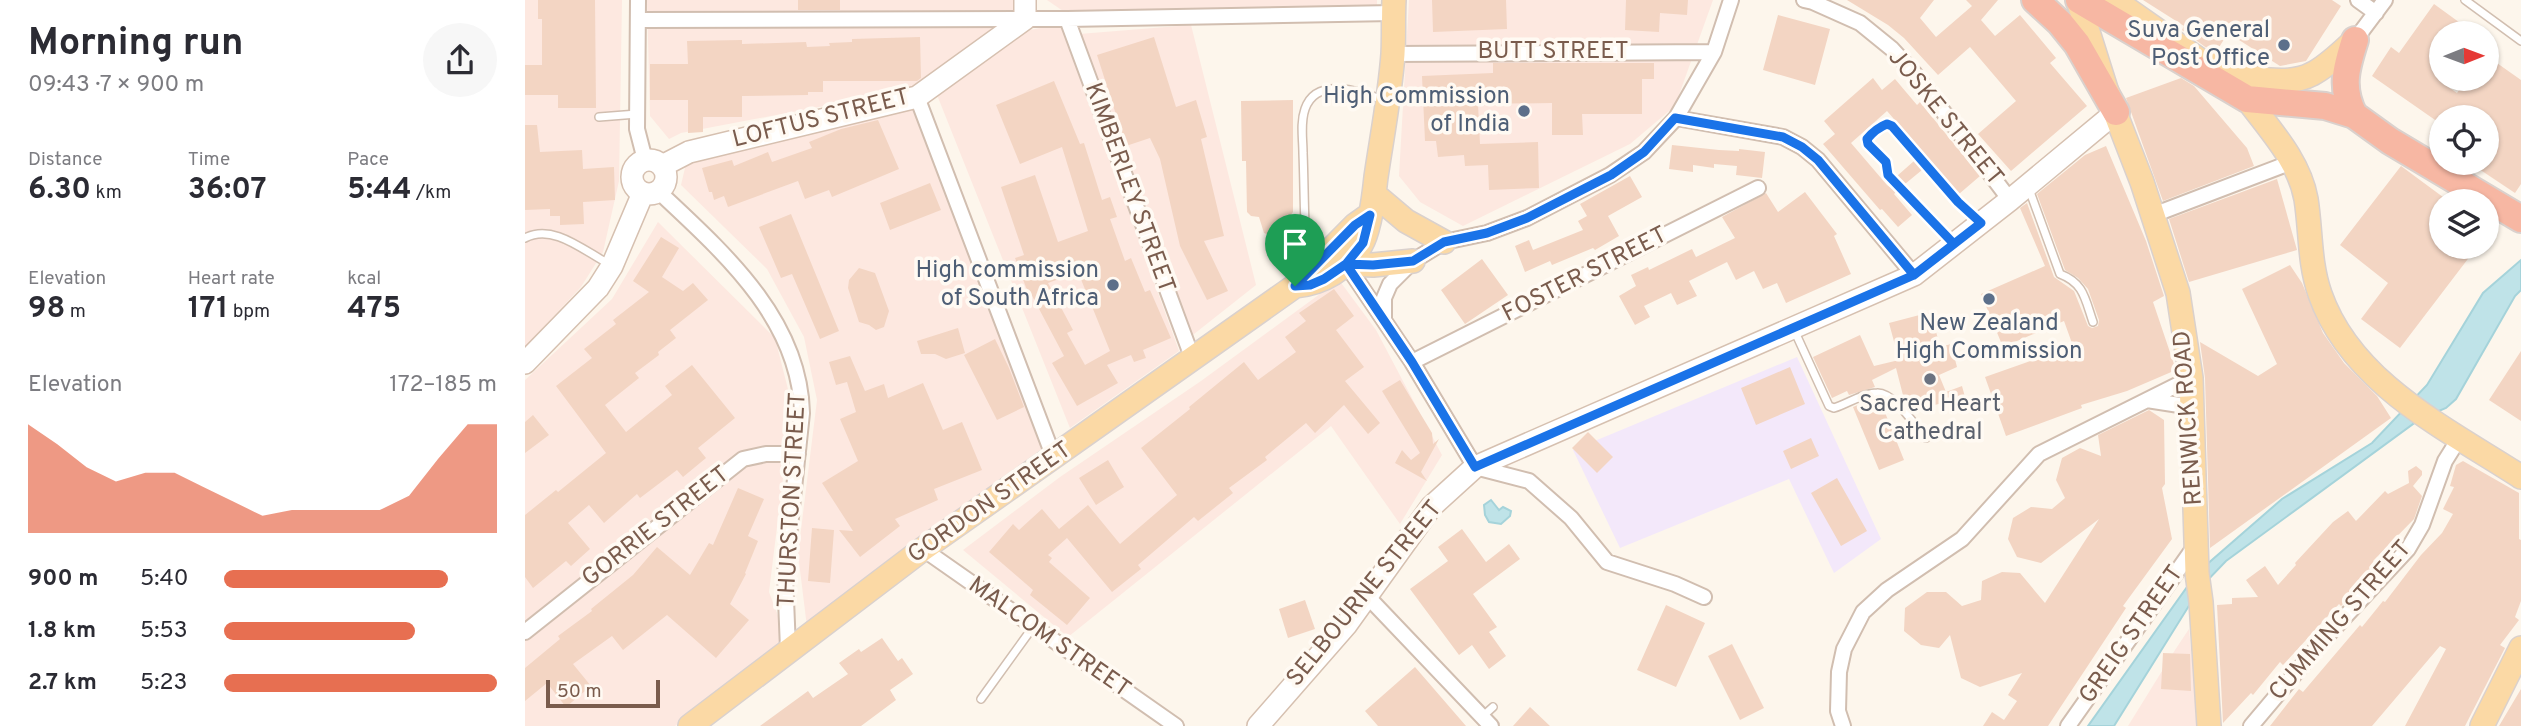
<!DOCTYPE html>
<html lang="en">
<head>
<meta charset="utf-8">
<style>
	:root { --surface:#fff; --page:#f7f7f7; --text:#2b2b33; --muted:#7c7c81; --accent:#e76f51 }
	body { margin:0; font-family:Overpass,sans-serif; background:var(--page); color:var(--text); height:100vh; display:flex; flex-direction:column; font-size:26px; white-space:nowrap }
	* { box-sizing:border-box; margin:0 }
	p { font-size:23px; color:var(--muted) }
	.icon { flex:none; width:38px; height:38px; fill:none; stroke:currentColor; stroke-width:2; stroke-linecap:round; stroke-linejoin:round }
	.map { position:relative; flex:1; overflow:hidden }
	.drawer { display:flex; flex-direction:column; background:var(--surface); width:525px }
	.drawer>* { flex:none }
	.needle { width:46px; rotate:89deg }
	.fabs { position:absolute; left:1904px; top:21px; display:grid; gap:14px }
	.fabs a { display:grid; place-items:center; width:70px; height:70px; border-radius:50%; background:var(--surface); box-shadow:0 2px 5px #0004; font-size:35px }
	.scale { position:absolute; left:21px; bottom:18px; width:114px; box-sizing:border-box; padding-left:7px; border:4px solid #7a5c4d; border-top:0; font-size:19px; line-height:24px; white-space:nowrap; color:#7a5c4d; -webkit-text-stroke:5px #fffaf3; paint-order:stroke }
	.pin { position:absolute; display:grid; place-items:center; width:60px; height:60px; color:#fff; margin:-72px -30px; border-radius:50% 50% 50% 0; rotate:-45deg; box-shadow:0 0 7px #0007 }
	.pin .icon { rotate:45deg }
	.round { display:grid; place-items:center; flex:none; width:74px; height:74px; border-radius:37px; background:var(--page) }
	.overview { display:flex; align-items:center; justify-content:space-between; height:119px; padding:0 28px }
	h1 { font-size:38px; font-weight:700; line-height:52px }
	.stats { display:grid; grid-template-columns:repeat(3,1fr); gap:10px; height:119px; padding:7px 28px }
	.stats div { display:grid; align-content:center }
	.stats b { font-size:30px; font-weight:700 }
	.stats small { font-size:19px; font-weight:400 }
	.stats p { font-size:19px }
	.chart { height:196px; padding:14px 28px }
	.chart p { display:flex; justify-content:space-between }
	.chart svg { width:100%; height:126px; margin-top:7px; fill:var(--accent); opacity:.7 }
	ul { padding:0 28px; list-style:none; font-size:23px }
	li { display:grid; grid-template-columns:112px 84px 1fr; align-items:center; height:52px }
	li i { height:18px; border-radius:9px; background:var(--accent) }
	main { display:flex; flex:1; min-height:0 }
	.map>svg:first-child { display:block }
	.commercial { fill:#fde8e0 }
	.education { fill:#f3e8fa }
	.water { fill:#bfe3e8; stroke:#a5d3da; stroke-width:2 }
	.building { fill:#f3d5c3; fill-rule:evenodd }
	.lines { fill:none; stroke-linecap:round; stroke-linejoin:round }
	.lane-casing { stroke:#d1beb0; stroke-width:10 }
	.street-casing { stroke:#d1beb0; stroke-width:18 }
	.secondary-casing { stroke:#d6c0b0; stroke-width:24 }
	.primary-casing { stroke:#dad1cd; stroke-width:26 }
	.highway-casing { stroke:#dad1cd; stroke-width:30 }
	.lane { stroke:#fff; stroke-width:7 }
	.street { stroke:#fff; stroke-width:14 }
	.secondary { stroke:#fff; stroke-width:21 }
	.primary { stroke:#fbd9a5; stroke-width:23 }
	.highway { stroke:#f7b7a3; stroke-width:26 }
	.route-casing { stroke:#fff; stroke-width:14 }
	.route { stroke:#1a73e8; stroke-width:9 }
	.service-dot { fill:#5c6f8a; stroke:#fffaf3; stroke-width:2.5 }
	.worship-dot { fill:#6b7280; stroke:#fffaf3; stroke-width:2.5 }
	.labels { text-anchor:middle; dominant-baseline:central; stroke-width:7; stroke-linejoin:round; paint-order:stroke }
	.service-label { font-size:24px; fill:#4e5e75; stroke:#fffaf3; text-anchor:end }
	.street-label { font-size:24px; fill:#7a5c4d; stroke:#fffaf3 }
	.worship-label { font-size:24px; fill:#5b616d; stroke:#fffaf3 }
</style>
</head>
<body>
<main>
<section class="drawer">
<div class="overview"><div><h1>Morning run</h1><p>09:43 · 7 × 900 m</p></div><a class="round"><svg class="icon" aria-label="share" viewBox="0 0 24 24"><path d="M12 15V3M7 8l5-5 5 5M5 13v7h14v-7"/></svg></a></div>
<div class="stats">
<div><p>Distance</p><b>6.30<small> km</small></b></div>
<div><p>Time</p><b>36:07</b></div>
<div><p>Pace</p><b>5:44<small> /km</small></b></div>
</div>
<div class="stats">
<div><p>Elevation</p><b>98<small> m</small></b></div>
<div><p>Heart rate</p><b>171<small> bpm</small></b></div>
<div><p>kcal</p><b>475</b></div>
</div>
<div class="chart"><p><span>Elevation</span>172–185 m</p>
<svg viewBox="0 0 160 44" preserveAspectRatio="none"><path d="M0 44V6L10 13L20 21L30 26L40 23L50 23L60 28L70 33L80 38L90 36L100 36L110 36L120 36L130 31L140 18L150 6L160 6V44z"/></svg>
</div>
<ul>
<li><b>900 m</b>5:40<i style="width:82%"></i></li>
<li><b>1.8 km</b>5:53<i style="width:70%"></i></li>
<li><b>2.7 km</b>5:23<i style="width:100%"></i></li>
</ul>
</section>
<div class="map">
<svg width="1996" height="726" viewBox="0 0 1996 726">
	<rect width="100%" height="100%" fill="#fdf6ec"/>
	<!-- commercial -->
	<path class="commercial" d="M0 0H97L94 181 78 252 56 287 0 347Z
		M122 0H488L489 10 394 88 156 133 144 139 125 116Z
		M522 0H852V6L590 12 538 11Z
		M884 0H1188L1150 106 1105 144 938 226 895 202 874 176Z
		M536 24 654 351 545 428 410 90 505 30Z
		M666 25 731 285 664 338 554 34Z
		M390 104 527 441 282 627 273 554 292 400 279 337 242 269 156 185 163 155Z
		M133 222 250 338 267 405 244 592 263 642 150 726H0V380L87 299Z
		M814 280 851 330 917 455 875 524 806 426 543 637 438 550 535 477 676 381Z
		M1664 629 1673 726H1603L1650 650Z"/>
	<!-- education -->
	<path class="education" d="M1272 357 1356 539 1309 573 1264 479 1095 548 1048 450Z"/>
	<!-- water -->
	<path class="water" d="M1996 260V290L1990 296 1931 399 1921 408 1895 419 1701 561 1675 588 1589 726H1563L1672 573 1757 499 1847 443 1902 385 1958 293Z
		M966 500 974 510 978 507 986 511 985 516 976 524 964 522 960 515 959 505Z"/>
	<!-- building -->
	<path class="building" d="M13 0H70L71 108H33V95H0V65H17V19H13Z
		M273 0H315V10H273Z
		M907 0H981L982 29 908 32Z
		M1101 0H1163L1162 15 1135 13 1134 32 1100 30Z
		M1322 0H1409L1395 18 1411 37 1447 6 1441 0H1473L1456 20 1470 36 1495 15 1531 58 1525 63 1562 106 1486 171 1453 134 1491 101 1445 47 1413 75 1379 38 1363 25Z
		M1618 0H1807L1816 6 1781 61 1755 66 1703 33 1691 52 1683 49 1657 30 1659 26Z
		M1909 4 1949 33H1916V82L1932 93 1942 79H1962V56L1996 80V184L1990 193 1945 163H1962V117H1916V143L1904 134 1913 122 1847 76 1866 47 1874 53Z
		M1253 15 1305 29 1290 85 1238 70Z
		M395 37 396 78 392 81H298V92H283V95L217 96V117H178V132L163 133V100H125V64H163L162 41 217 40V44L281 42 282 47 305 46 304 43 327 42V39Z
		M629 37 651 107 671 100 682 137 676 139 699 236 679 241 703 291 682 300 655 246 635 159 625 138 601 146 572 55Z
		M968 63H1129V79H1117V114H1057L1058 135H1027V103L953 104 955 144 1013 142 1014 188 964 190 963 165 940 166 939 155 913 157 911 141H900L897 76 968 73Z
		M1348 78 1357 90 1370 79 1392 105 1395 102 1455 176 1434 194 1362 111 1326 143 1362 185 1371 192 1369 194 1387 215 1373 227 1357 209 1355 210 1298 144 1310 134 1299 121Z
		M1656 78 1669 86 1722 148 1729 166 1638 201 1601 98Z
		M529 81 555 144 559 143 577 200 585 197 592 217 585 219 600 261 606 258 620 292 625 290 646 338 618 350 621 358 609 362 606 355 582 365 593 383 552 406 527 363 539 356 504 290H502L490 258 499 255 476 187 510 175 533 242 563 231 537 147 495 164 471 105ZM553 272 585 351 560 365 542 333 548 330 523 283Z
		M768 100V212L765 216 756 219 755 230 746 236 739 233 734 217 726 216 722 212 721 161H717L716 101Z
		M353 120 374 169 307 197 304 190 280 199 273 181 203 207 199 196 189 200 187 192H184L177 168 207 160 209 166 243 152 247 162 287 148 284 142 316 129Z
		M0 125H12L15 152 57 150 58 169 89 167 90 200 58 202 59 224 35 225V216H25V209L0 210Z
		M1147 145 1194 150 1214 151V149L1240 152 1237 178 1211 175 1212 166 1189 164V168L1168 165V172L1144 169Z
		M1581 146 1621 241 1639 296 1628 302 1651 370 1602 391 1556 405 1557 408 1481 436 1460 377 1548 346 1539 321 1478 347 1456 294 1520 266 1495 208 1502 203 1529 277 1549 291 1563 326 1567 328 1573 326 1574 320 1563 289 1553 278 1540 270 1512 194 1560 155Z
		M1389 161 1397 170 1380 184 1372 176Z
		M1876 166 1922 200 1916 201V247H1952L1875 348 1836 319 1863 283 1815 245Z
		M1105 176 1117 197 1083 216 1094 236 1070 250 1068 248 1027 265 1025 261 1000 272 990 246 1004 240 1008 250 1058 230 1053 221 1062 216 1055 204Z
		M1752 179 1772 250 1664 282 1644 219Z
		M405 183 416 210 365 230 355 203Z
		M1280 192 1312 234 1309 236 1326 274 1261 303 1252 283 1238 289 1229 271 1211 280 1202 262 1164 281 1172 296 1152 305 1146 293 1119 306 1125 317 1110 325 1094 296 1111 286 1106 275 1123 267 1124 270 1167 249 1171 257 1210 238 1197 217 1241 193 1253 212Z
		M266 214 314 331 295 339 267 274 256 278 234 227Z
		M136 237 154 248 137 277 158 291 168 283 183 300 145 330 151 338 133 352 134 355 110 373 114 378 80 405 101 432 147 395 140 386 167 365 210 418 173 448 181 458 158 477 152 470 115 498 112 494 79 523 64 505 43 523 65 549 46 566 41 561 8 588 0 577V515L31 490 33 492 81 453 31 386 67 358 59 349 91 324 88 320 124 292 108 281Z
		M957 259 983 295 940 324 916 290Z
		M1765 265 1777 283 1798 333 1819 363 1852 396 1866 418 1685 548 1680 378 1675 342 1733 376 1752 364 1717 289Z
		M334 268 350 273 364 311 359 327 351 330 344 325 334 322 323 288 324 280Z
		M809 289 829 316 811 330 839 367 820 381 855 423 843 434 819 405 790 433 781 423 740 457 742 460 704 488 708 493 673 521 669 517 613 565 616 569 587 592 542 538 523 555 527 558 524 562 565 598 542 625 505 595 508 590 464 552 488 524 494 530 517 509 534 529 563 505 595 544 652 495 616 448 665 409 664 407 719 362 733 380 771 352 760 337 781 321 774 313Z
		M1406 312 1415 347 1426 344 1432 367 1414 375 1421 392 1437 386 1440 397 1387 411 1380 403 1371 368 1347 380 1350 387 1324 395 1322 391 1307 398 1288 357 1335 335 1349 366 1374 360 1364 323Z
		M433 328 440 353 421 359 410 354H396L392 341Z
		M470 339 484 368 499 407 472 420 439 355Z
		M1996 351V421L1964 400Z
		M325 356 340 391 359 384 363 398 398 383 418 430 437 422 457 470 409 489 413 500 370 519 375 526 335 557 314 530 328 531 297 483 333 461 315 419 331 412 322 382 311 385 304 362Z
		M1265 367 1280 404 1231 425 1216 388Z
		M875 380 907 433 908 444 914 439 896 472 902 481 870 463 877 450 886 460 895 453 857 391Z
		M1355 400 1379 460 1354 470 1328 407 1343 401Z
		M1624 410 1639 420 1640 484 1637 488 1647 539 1598 606 1601 608 1523 726H1458L1467 712 1479 720 1492 701 1483 695 1497 673 1455 687 1436 678 1425 635 1414 648 1396 645 1379 631 1380 608 1402 592H1421L1437 606 1456 600 1457 581 1477 572 1495 573 1520 603 1574 519 1516 563 1492 557 1483 539 1488 518 1506 507 1527 509 1540 498 1531 480 1537 458 1555 448 1576 456 1573 435Z
		M8 415 24 435 0 453V422Z
		M1063 432 1088 457 1072 473 1047 448Z
		M1286 438 1294 456 1266 469 1258 451Z
		M583 460 599 487 571 505 554 478Z
		M1938 461 1994 493V539L1996 540V601L1990 617 1994 620 1975 645 1980 648 1940 726H1880L1921 649 1915 646 1847 726H1745L1774 689 1778 692 1835 625 1837 627 1858 601 1860 602 1896 555 1917 533 1928 514 1918 509 1929 487 1925 486 1931 465Z
		M1891 466 1897 471V475L1888 486 1897 496 1889 519 1848 561 1851 564 1826 590 1829 593 1816 606 1814 604 1758 665 1755 662 1728 695 1726 693 1698 723 1692 605 1707 604V598L1733 597 1721 580 1740 566 1753 585 1771 565 1770 563 1808 522 1823 511 1831 521 1860 491 1863 494 1884 483 1883 471Z
		M1312 478 1342 531 1316 546 1286 493Z
		M213 488 239 499 223 536 233 541 220 573 221 574 205 604 224 620 191 658 142 615 98 650 87 636 48 664 66 686 41 707 22 683 0 701V668L35 639 33 636 67 611 66 609 108 575 132 547 165 575 184 543 188 545Z
		M287 528 309 530 305 583 283 581Z
		M937 529 961 562 984 544 995 559 948 594 972 627 964 632 981 656 964 669 947 645 934 655 885 589 923 561 913 547Z
		M780 600 790 629 763 638 754 609Z
		M1141 605 1180 623 1151 687 1112 670Z
		M357 638 373 661 377 658 388 674 365 690 371 700 336 726H235L283 691 288 698 323 674 314 663 334 649 336 652Z
		M1207 644 1239 708 1215 720 1183 656Z
		M1638 653 1665 654 1666 691 1636 689Z
		M890 667 941 726H853L840 711Z
		M1996 689V726H1974Z
		M1005 707 1025 726H988Z"/>
	<g class="lines">
		<!-- lane casing -->
		<g class="lane-casing">
			<path id="lane" d="M1940 0 1996 41
				M74 117 112 114
				M1504 189 1535 274C1559 283 1560 299 1568 322
				M780 225C779 201 779 177 778 153 778 139 775 123 780 109 791 76 835 91 858 100
				M0 238C28 223 59 251 84 264
				M1426 241 1363 175 1361 162 1343 144 1342 139C1347 133 1354 127 1362 124L1367 126 1433 202 1453 220
				M1270 332 1304 406 1309 408C1322 404 1338 393 1352 393 1369 392 1390 426 1401 438
				M456 699 508 627
				M957 717 968 707"/>
		</g>
		<!-- street casing -->
		<g class="street-casing">
			<path id="street" d="M113 0 112 129 120 160
				M1279 0 1288 2 1335 23 1367 49 1389 73 1485 200
				M1833 0 1851 13
				M542 19 667 357
				M114 20 542 19 868 13
				M1830 40 1860 0
				M868 54 1189 52
				M392 97 529 458
				M1151 118 1258 137 1277 147 1293 160 1389 275
				M133 191C198 252 275 319 277 413L260 574 263 649
				M1628 215 1767 162
				M821 264 887 362 950 467 1004 481 1046 518 1082 562 1150 584 1179 597
				M859 318V298L865 284 888 261 919 242 962 233 1002 218 1085 175 1119 152 1151 118 1189 52 1206 0
				M887 362 1233 188
				M1622 400 1667 407
				M398 549 651 726
				M843 597 966 726
				M0 632 218 459 241 454H273
				M1318 726 1313 711 1314 672 1319 649 1338 612 1362 590 1437 539 1514 454 1666 378
				M1543 726 1670 546
				M1726 726 1801 637 1883 549 1897 525 1920 461 1935 437"/>
		</g>
		<!-- secondary casing -->
		<g class="secondary-casing">
			<path id="secondary" d="M107 177a17 17 0 1 1 34 0a17 17 0 1 1-34 0Z
				M137 166 164 152 392 97 500 19V0
				M0 363 73 288 87 266 118 193
				M733 726 822 624 906 507 950 467 1389 275 1485 200 1591 112"/>
		</g>
		<!-- primary casing -->
		<g class="primary-casing">
			<path id="primary" d="M1553 0 1581 89 1617 182 1653 293 1666 378 1672 573 1676 602 1684 726
				M1589 0 1676 61C1705 73 1757 90 1787 74 1803 66 1816 52 1830 40
				M1722 99C1744 129 1774 160 1781 199 1786 230 1784 263 1795 294 1826 383 1922 429 1996 477
				M849 194 881 221 919 242
				M821 264 848 265 888 261
				M770 286C797 284 822 269 836 245 845 230 849 196 851 177 857 136 865 95 868 54 869 36 868 18 869 0
				M165 726 398 549 770 286 830 225 844 215
				M1957 726 1996 648"/>
		</g>
		<!-- highway casing -->
		<g class="highway-casing">
			<path id="highway" d="M1510 0 1535 23 1552 44 1591 112
				M1554 0 1722 99 1800 106 1829 115 1865 141 1996 219
				M1829 115C1815 88 1821 68 1830 40"/>
		</g>
		<!-- lane -->
		<use href="#lane" class="lane"/>
		<!-- street -->
		<use href="#street" class="street"/>
		<!-- secondary -->
		<use href="#secondary" class="secondary"/>
		<!-- primary -->
		<use href="#primary" class="primary"/>
		<!-- highway -->
		<use href="#highway" class="highway"/>
	</g>
	<g class="lines">
		<!-- route casing -->
		<g class="route-casing">
			<path id="route" d="M770 286 785 285 799 279 821 264 848 265 888 261 919 242 962 233 1002 218 1086 175 1119 152 1150 118 1258 137 1277 147 1293 160 1389 275 1456 223 1433 202 1367 126 1362 124C1354 127 1347 133 1342 139L1343 144 1361 162 1363 175 1429 244 1389 275 950 467 887 362 821 264 838 243 845 215 830 225 770 286"/>
		</g>
		<!-- route -->
		<use href="#route" class="route"/>
	</g>
	<!-- markers -->
	<g class="service-dot">
		<circle cx="1759" cy="45" r="7"/>
		<circle cx="999" cy="111" r="7"/>
		<circle cx="588" cy="285" r="7"/>
		<circle cx="1464" cy="299" r="7"/>
	</g>
	<circle class="worship-dot" cx="1405" cy="379" r="7"/>
	<g class="labels">
		<!-- service labels -->
		<g class="service-label">
			<text x="1745" y="31">Suva General<tspan x="1745" dy="28">Post Office</tspan></text>
			<text x="985" y="97">High Commission<tspan x="985" dy="28">of India</tspan></text>
			<text x="574" y="271">High commission<tspan x="574" dy="28">of South Africa</tspan></text>
			<text x="1464" y="324" text-anchor="middle">New Zealand<tspan x="1464" dy="28">High Commission</tspan></text>
		</g>
		<!-- street labels -->
		<g class="street-label">
			<text x="1028" y="52">BUTT STREET</text>
			<text transform="translate(1420 118) rotate(51)">JOSKE STREET</text>
			<text transform="translate(296 119) rotate(-14)">LOFTUS STREET</text>
			<text transform="translate(604 188) rotate(70)">KIMBERLEY STREET</text>
			<text transform="translate(1060 275) rotate(-27)">FOSTER STREET</text>
			<text transform="translate(1664 418) rotate(-94)">RENWICK ROAD</text>
			<text transform="translate(268 500) rotate(-87)">THURSTON STREET</text>
			<text transform="translate(465 503) rotate(-35)">GORDON STREET</text>
			<text transform="translate(131 527) rotate(-38)">GORRIE STREET</text>
			<text transform="translate(840 594) rotate(-51)">SELBOURNE STREET</text>
			<text transform="translate(1816 621) rotate(-49)">CUMMING STREET</text>
			<text transform="translate(1607 635) rotate(-55)">GREIG STREET</text>
			<text transform="translate(524 638) rotate(35)">MALCOM STREET</text>
		</g>
		<!-- worship labels -->
		<g class="worship-label">
			<text x="1405" y="405">Sacred Heart<tspan x="1405" dy="28">Cathedral</tspan></text>
		</g>
	</g>
</svg>
<div class="fabs">
<a><svg class="needle" viewBox="-14 -14 28 28"><path d="M0-13l5 13h-10z" fill="#e53935"/><path d="M0 13l5-13h-10z" fill="#7c7c81"/></svg></a>
<a><svg class="icon" aria-label="locate" viewBox="0 0 24 24"><circle cx="12" cy="12" r="6"/><path d="M12 2v4M12 18v4M2 12h4M18 12h4"/></svg></a>
<a><svg class="icon" aria-label="layers" viewBox="0 0 24 24"><path d="M12 4l9 5-9 5-9-5zM3 14l9 5 9-5"/></svg></a>
</div>
<div class="scale">50 m</div>
<div class="pin" style="left:770px;top:286px;background:#1e9e55"><svg class="icon" aria-label="arrive" viewBox="0 0 24 24"><path d="M6 21V4h12l-3 4 3 4H6"/></svg></div>
</div>
</main>
</body>
</html>
